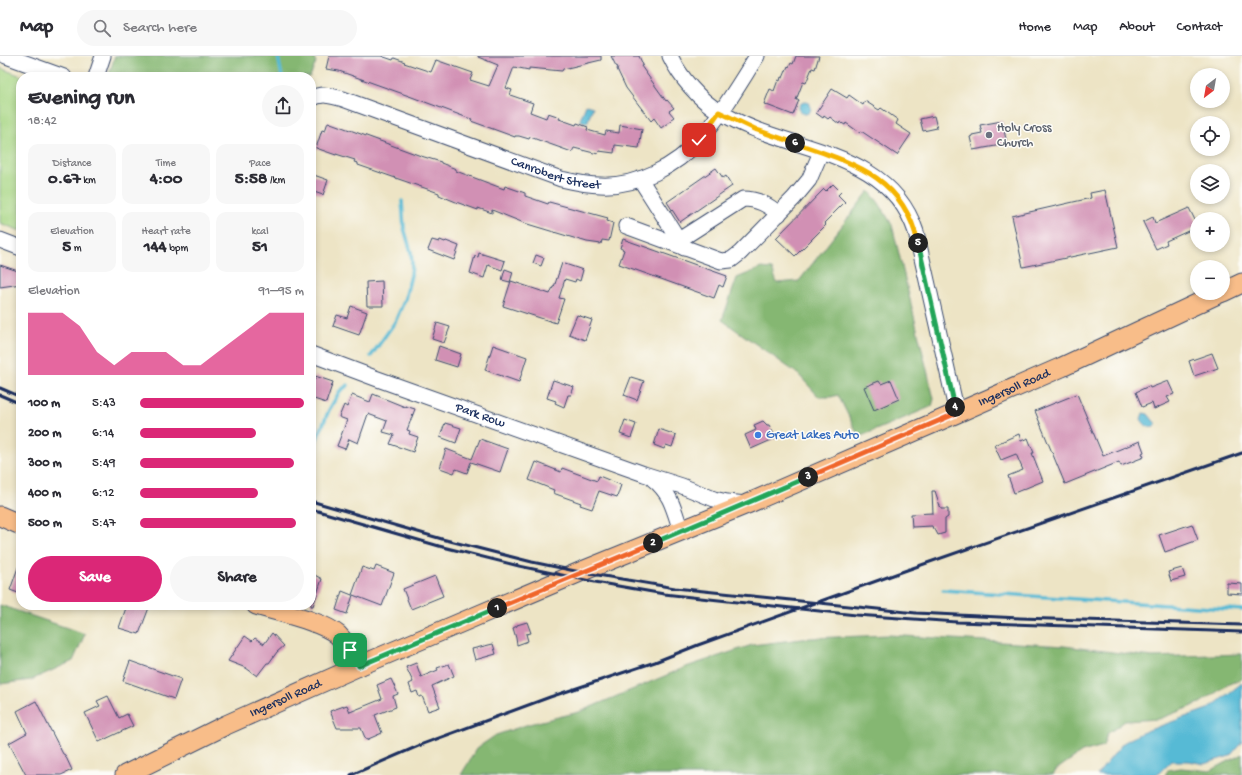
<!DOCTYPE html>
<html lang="en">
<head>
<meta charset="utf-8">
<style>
	:root { --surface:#fff; --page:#f7f7f7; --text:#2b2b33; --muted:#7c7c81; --line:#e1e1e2; --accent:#db2777 }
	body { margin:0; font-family:"Gochi Hand",sans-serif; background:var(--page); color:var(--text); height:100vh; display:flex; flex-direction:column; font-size:15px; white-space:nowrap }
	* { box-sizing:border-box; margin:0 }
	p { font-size:13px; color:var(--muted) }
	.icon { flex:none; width:22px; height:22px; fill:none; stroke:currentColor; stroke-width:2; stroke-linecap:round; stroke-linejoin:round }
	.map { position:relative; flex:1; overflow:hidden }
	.panel { position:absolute; left:16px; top:16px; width:300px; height:538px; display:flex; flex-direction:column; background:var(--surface); border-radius:16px; box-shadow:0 2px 6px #0003 }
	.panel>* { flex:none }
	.needle { width:26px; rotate:211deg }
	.fabs { position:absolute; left:1190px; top:12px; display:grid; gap:8px }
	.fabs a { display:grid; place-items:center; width:40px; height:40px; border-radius:50%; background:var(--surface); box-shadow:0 2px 6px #0003; font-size:20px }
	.pin { position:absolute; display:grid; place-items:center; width:34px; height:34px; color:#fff; margin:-17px; border-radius:8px; box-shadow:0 2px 6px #0006 }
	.km { position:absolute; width:20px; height:20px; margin:-10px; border-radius:50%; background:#222; color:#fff; font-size:11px; line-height:20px; text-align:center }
	.round { display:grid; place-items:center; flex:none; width:42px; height:42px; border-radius:21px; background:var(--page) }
	.headline { display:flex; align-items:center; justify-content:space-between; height:68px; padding:0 12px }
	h1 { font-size:22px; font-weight:700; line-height:30px }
	.metrics { display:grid; grid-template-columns:repeat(3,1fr); gap:6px; height:68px; padding:4px 12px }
	.metrics div { display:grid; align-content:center; border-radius:10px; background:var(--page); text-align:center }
	.metrics b { font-size:17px; font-weight:700 }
	.metrics small { font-size:11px; font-weight:400 }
	.metrics p { font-size:11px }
	.chart { height:112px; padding:8px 12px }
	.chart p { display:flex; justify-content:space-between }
	.chart svg { width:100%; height:72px; margin-top:4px; fill:var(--accent); opacity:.7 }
	.action { display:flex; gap:8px; margin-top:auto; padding:8px 12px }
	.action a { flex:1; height:46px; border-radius:24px; background:var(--accent); color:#fff; font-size:16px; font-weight:700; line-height:46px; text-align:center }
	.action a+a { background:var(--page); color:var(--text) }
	ul { padding:0 12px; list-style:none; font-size:13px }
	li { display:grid; grid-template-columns:64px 48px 1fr; align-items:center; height:30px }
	li i { height:10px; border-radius:5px; background:var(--accent) }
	header { display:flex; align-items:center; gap:24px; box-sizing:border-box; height:56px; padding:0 20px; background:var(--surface); border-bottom:1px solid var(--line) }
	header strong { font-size:19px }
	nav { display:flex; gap:22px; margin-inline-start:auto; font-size:14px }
	.search { width:280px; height:36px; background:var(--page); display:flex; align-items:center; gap:10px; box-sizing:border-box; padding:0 14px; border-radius:22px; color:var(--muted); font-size:15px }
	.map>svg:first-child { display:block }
	.green { fill:#a7d684; stroke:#618271 }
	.forest { fill:#85b772; stroke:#507368 }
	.water { fill:#57bad5; stroke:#39749a }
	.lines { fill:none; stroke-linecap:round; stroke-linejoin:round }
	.stream { stroke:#57bad5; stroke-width:3.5 }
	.building { fill:#d190b4 }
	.minor-casing { stroke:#3a4a6d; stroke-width:17 }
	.major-casing { stroke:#3a4a6d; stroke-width:21 }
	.minor { stroke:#fff; stroke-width:15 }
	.major { stroke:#f8bd89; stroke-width:19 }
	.rail { stroke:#1b2f5e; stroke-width:3 }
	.split-1-casing { stroke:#fff; stroke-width:8 }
	.split-2-casing { stroke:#fff; stroke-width:8 }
	.split-3-casing { stroke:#fff; stroke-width:8 }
	.split-4-casing { stroke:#fff; stroke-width:8 }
	.split-5-casing { stroke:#fff; stroke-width:8 }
	.split-6-casing { stroke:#fff; stroke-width:8 }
	.split-7-casing { stroke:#fff; stroke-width:8 }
	.split-1 { stroke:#22a559; stroke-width:5 }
	.split-2 { stroke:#f0652b; stroke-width:5 }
	.split-3 { stroke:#22a559; stroke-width:5 }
	.split-4 { stroke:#f0652b; stroke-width:5 }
	.split-5 { stroke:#22a559; stroke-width:5 }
	.split-6 { stroke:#f5b400; stroke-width:5 }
	.split-7 { stroke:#f5b400; stroke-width:5 }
	.worship-dot { fill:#6b7280; stroke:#fdfcf7; stroke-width:1.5 }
	.shop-dot { fill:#3f7fe0; stroke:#fdfcf7; stroke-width:1.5 }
	.labels { text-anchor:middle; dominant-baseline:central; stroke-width:3; stroke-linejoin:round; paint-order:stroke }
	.worship-label { font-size:13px; fill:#5b616d; stroke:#fdfcf7; text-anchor:start }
	.street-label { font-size:13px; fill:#1b2f5e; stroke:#fdfcf7 }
	.shop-label { font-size:13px; fill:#366cbe; stroke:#fdfcf7; text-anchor:start }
</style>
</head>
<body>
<header>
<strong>Map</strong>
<div class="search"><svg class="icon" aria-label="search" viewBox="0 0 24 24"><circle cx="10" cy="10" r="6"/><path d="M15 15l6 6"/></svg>Search here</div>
<nav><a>Home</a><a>Map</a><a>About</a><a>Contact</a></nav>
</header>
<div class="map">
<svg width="1242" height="719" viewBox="0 0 1242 719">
	<rect width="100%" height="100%" fill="#fdfcf7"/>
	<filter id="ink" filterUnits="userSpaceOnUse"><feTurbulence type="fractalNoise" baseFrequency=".025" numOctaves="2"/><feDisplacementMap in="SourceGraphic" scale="8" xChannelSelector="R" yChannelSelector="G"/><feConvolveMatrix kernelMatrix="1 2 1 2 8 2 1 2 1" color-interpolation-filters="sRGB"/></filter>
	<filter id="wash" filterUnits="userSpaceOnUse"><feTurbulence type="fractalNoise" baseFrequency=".012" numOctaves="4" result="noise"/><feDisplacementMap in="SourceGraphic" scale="16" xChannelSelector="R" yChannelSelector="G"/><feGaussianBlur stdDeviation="0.9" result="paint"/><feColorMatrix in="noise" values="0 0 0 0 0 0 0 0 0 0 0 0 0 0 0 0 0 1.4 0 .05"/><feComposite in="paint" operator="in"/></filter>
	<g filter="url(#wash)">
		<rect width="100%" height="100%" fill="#ede4c5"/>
		<!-- green -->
		<path class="green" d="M0 12 24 21H21V175L0 167Z"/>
		<!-- forest -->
		<path class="forest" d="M115 0H313L316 6 310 21H108Z
			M869 135 879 147 892 169 934 343 932 350 928 352 859 381 838 339 831 341H819L798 318 722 264 737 222 761 212 772 213 777 227 799 225Z
			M0 549 85 578 73 605 31 624 0 628Z
			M889 579 1064 590 1152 601 1242 598V623L1229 628 1200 647 1159 663 1125 665 1107 678 1103 690 1082 696 1057 713 1053 719H461L477 692 496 679 529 668 579 656 686 611 752 589 811 582Z
			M1242 698V719H1165L1168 714 1181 712 1210 715Z"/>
		<!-- water -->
		<path class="water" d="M799 52a6 6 0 1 1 12 0a6 6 0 1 1-12 0Z
			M586 49 593 51 587 67 580 64Z
			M1143 357 1148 358 1156 368 1154 371C1148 373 1144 368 1141 363Z
			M1242 627V686L1230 700 1204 708 1189 705H1171L1157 719H1097L1123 687 1141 677 1210 652Z"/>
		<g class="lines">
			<!-- stream -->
			<path class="stream" d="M278 0 282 21
				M371 300 395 266 405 243 411 219 412 207 411 196 404 172 402 145
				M311 397 329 354 340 335 348 329
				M943 534 1242 554"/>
		</g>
		<g id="blocks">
			<!-- building -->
			<path class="building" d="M329 0H381L393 4 394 2 405 6 404 7 431 16 436 4 473 17 470 24 489 30 498 9 478 1V0H601V4L563 13 562 15 529 12V14L514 11 506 32 512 34 510 39 533 47 530 56 546 62 548 57 560 61 559 63 576 69 577 67 588 71 587 74 605 79 606 75 619 77 620 69 642 73 639 92 615 89 614 97 599 95 598 98 574 92 572 96 530 81 529 83 519 80H515V81L471 65 472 63 468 62 409 40 339 15 326 13Z
				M611 0H639L643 9 641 10 666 45 667 44 674 52 669 55 674 61 671 63 672 64 661 72 654 62 651 65 626 32 617 13 618 11 616 10Z
				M796 0H819L815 13 812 12 806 27 803 26 796 44H799L793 59 764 48 770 33 774 35 778 24 780 25 781 21 783 22 788 10 789 11 791 7 793 8Z
				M832 33 847 42 849 39 863 49 865 45 879 54 881 52 898 64 896 68 911 78 897 99 861 75 860 77 846 67 845 69 840 66 839 68 830 61 828 63 824 60 823 62 816 57Z
				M934 60 937 72 923 75 920 63Z
				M1002 65 1007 88 973 94 970 81 972 80V79L982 77 980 69Z
				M328 66 421 100 441 106V107L456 113V115L504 133 505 130 525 137V140L548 148 549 146 608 162 607 165 613 167 609 185 602 184 601 188 587 186 524 167 492 154V157L478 152V154L456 146 439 139V137L358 109V107L354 106 355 104 336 98V99L316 92 322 74 325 75Z
				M716 112 723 122 726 120 732 130 680 166 667 146Z
				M311 118 328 124 323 139 311 135Z
				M833 128 841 136 838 139 845 146 824 167 826 169 795 200 776 182 824 133 826 135Z
				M1105 134 1118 191 1023 211 1012 160 1091 142 1090 137Z
				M1189 152 1197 168V171L1166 185 1167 188 1156 193 1143 166 1153 161 1155 167Z
				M623 183 727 220 723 231 719 229 714 242 619 208 624 194 620 192Z
				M432 184 439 186 440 184 445 186 446 185 459 190 454 204 428 194Z
				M479 197 505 205 502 214 488 209 484 222 470 217 475 200 478 201Z
				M536 199 544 202 541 210 533 207Z
				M562 207 583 214 580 225 576 223 575 226 565 223 559 242 564 243 556 267 503 250 511 225 550 238 553 231H554Z
				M0 209 21 216V228L0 231Z
				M505 213 513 216 510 226 502 224Z
				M382 225 383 250H367L366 226Z
				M351 250 367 256 359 279 333 270 337 259 347 262Z
				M577 259 592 264 585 284 569 278Z
				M437 267 450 271 444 287 432 283Z
				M493 289 527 301 519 326 485 314Z
				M439 290 461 298 457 311 435 304Z
				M1212 297 1218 312 1194 320 1189 305Z
				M315 320 333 326 326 347 311 342V321L315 323Z
				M631 321 644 325 637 344 624 339Z
				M553 324 574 331 571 339H568L564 351 555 347 556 345 547 342Z
				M891 324 899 343 874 354 864 331 879 325 881 328Z
				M1168 325 1174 338 1167 341 1170 346 1154 353 1152 347 1142 351 1136 336 1149 330 1150 332Z
				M373 338 405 351V350L415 353 407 374 410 375 409 378 418 381 413 396 390 388 394 379 383 376 387 365 368 358 358 387 349 383 345 393 337 390 347 364 339 361 344 349 347 351 352 339 370 346Z
				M1077 338 1103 400 1140 385 1144 396 1142 397 1144 401 1121 410 1119 406 1065 428 1035 355Z
				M625 364 636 368 631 382 620 378Z
				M763 365 767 369H769L776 382 751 393 745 379 756 374 754 369Z
				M445 367 461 372 456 387 440 381Z
				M659 373 676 379 672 391 666 389 664 393 654 389Z
				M1019 378 1021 385 1028 382 1034 397H1032L1043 425 1014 437 1008 420 1023 414 1016 398 1001 404 994 389Z
				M480 383 508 393 500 416 471 406 467 417 456 413 454 417 440 412 446 393 472 403Z
				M536 406 561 416 562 412 597 425 599 420 621 429 617 441 599 435 592 453 580 449 581 447 553 437 554 434 529 424Z
				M932 435H935L941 453H948V461L945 463V477L938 479 936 475 933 473 932 470 912 471 911 458 933 457Z
				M1192 468 1198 484 1165 496 1159 479Z
				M20 506H21V538L10 534Z
				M376 510 394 517 382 550 353 539 347 558 336 554 342 535 352 539 362 511 374 515Z
				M1182 512 1185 521 1171 525 1168 516Z
				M311 517 322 523 313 550H311Z
				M435 520 443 540 411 553 403 533Z
				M1227 527 1242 528V538L1227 537Z
				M127 549H150L139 578 119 572Z
				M527 566 531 577 526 578 528 585 517 589 516 582 513 572 517 570V569Z
				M272 577 284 590 277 596 269 607H267L257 620 246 612 228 605 245 580 252 585 255 582 264 588Z
				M493 588 496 598 475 604 472 593Z
				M130 605 181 623 174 643 123 625Z
				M416 607 421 621 438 614 437 612 449 608 454 620 432 630 440 651 428 655 422 640 419 641 417 635 412 637 409 628 413 626 406 611Z
				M391 623 398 638 393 640 396 651 375 659 382 677 366 684 361 672H337L330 655 347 649 350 656 382 643 377 629Z
				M108 640 119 662 127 658 133 670 99 686 85 657 100 650 97 645Z
				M36 645 49 671 63 698 65 699 72 714 61 719H26L9 687 27 677 17 655Z"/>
		</g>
	</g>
	<g filter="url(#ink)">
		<use href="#blocks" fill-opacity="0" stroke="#3a4a6d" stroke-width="1"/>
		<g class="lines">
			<!-- minor casing -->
			<g class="minor-casing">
				<g id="minor">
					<path d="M6 0 64 21"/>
					<path d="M670 0C680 21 699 44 720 56 785 97 888 90 916 176L957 357"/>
					<path d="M96 21 103 0"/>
					<path id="s1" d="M311 43C322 36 332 40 343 43L561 123C574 126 586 129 600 129 636 131 677 110 700 83 722 58 739 28 757 0"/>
					<path d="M640 123 684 192"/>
					<path d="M626 170 721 205 731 204 740 197 794 142 809 124 821 96"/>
					<path d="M0 184 21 192"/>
					<path d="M679 184 743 143C758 143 768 149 779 158"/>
					<path id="s2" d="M311 298 375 322 644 418 682 430 714 443 727 446 746 448"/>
					<path d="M653 423C671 437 674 454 681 475"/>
				</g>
			</g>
			<!-- major casing -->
			<g class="major-casing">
				<g id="major">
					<path d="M1223 236 1242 227"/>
					<path d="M0 460 21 469"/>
					<path d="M256 549C278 556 322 565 338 579 347 588 353 599 359 610"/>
					<path id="s3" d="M125 719 226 669 359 610 580 516 747 448 957 357 1062 311 1220 237"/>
				</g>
			</g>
			<!-- minor -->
			<use href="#minor" class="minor"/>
			<!-- major -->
			<use href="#major" class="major"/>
			<!-- rail -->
			<path class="rail" d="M0 332 21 341
				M0 339 21 348
				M311 445 442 483 532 506 580 516 675 532 916 557 1020 562 1242 569
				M311 453 439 490 519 510 595 526 664 538 856 559 957 566 1242 576
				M351 719 423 688 550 641 655 606 698 589 907 514 1242 397"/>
		</g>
	</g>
	<g class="lines" filter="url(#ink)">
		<!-- split-1 casing -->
		<g class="split-1-casing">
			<path id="split-1" d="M350 594 359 610 497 552"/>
		</g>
		<!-- split-2 casing -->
		<g class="split-2-casing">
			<path id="split-2" d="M497 552 653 487"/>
		</g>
		<!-- split-3 casing -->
		<g class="split-3-casing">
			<path id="split-3" d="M653 487 808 421"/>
		</g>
		<!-- split-4 casing -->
		<g class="split-4-casing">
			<path id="split-4" d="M808 421 957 357 955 351"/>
		</g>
		<!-- split-5 casing -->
		<g class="split-5-casing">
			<path id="split-5" d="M918 187 955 351"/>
		</g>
		<!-- split-6 casing -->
		<g class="split-6-casing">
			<path id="split-6" d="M795 87C853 107 903 120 918 187"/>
		</g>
		<!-- split-7 casing -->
		<g class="split-7-casing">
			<path id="split-7" d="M699 84 719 56 757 74 795 87"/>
		</g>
		<!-- split-1 -->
		<use href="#split-1" class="split-1"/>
		<!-- split-2 -->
		<use href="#split-2" class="split-2"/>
		<!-- split-3 -->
		<use href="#split-3" class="split-3"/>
		<!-- split-4 -->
		<use href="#split-4" class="split-4"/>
		<!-- split-5 -->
		<use href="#split-5" class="split-5"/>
		<!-- split-6 -->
		<use href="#split-6" class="split-6"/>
		<!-- split-7 -->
		<use href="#split-7" class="split-7"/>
	</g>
	<!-- markers -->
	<circle class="worship-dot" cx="989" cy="79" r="4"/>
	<circle class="shop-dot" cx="758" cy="379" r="4"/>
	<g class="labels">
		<!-- worship labels -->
		<g class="worship-label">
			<text x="997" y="72">Holy Cross<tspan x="997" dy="15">Church</tspan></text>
		</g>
		<!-- street labels -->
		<g class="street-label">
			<text stroke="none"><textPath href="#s1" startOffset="259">Canrobert Street</textPath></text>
			<text stroke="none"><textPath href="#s3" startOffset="970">Ingersoll Road</textPath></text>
			<text stroke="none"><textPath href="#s2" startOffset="180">Park Row</textPath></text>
			<text stroke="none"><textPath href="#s3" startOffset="178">Ingersoll Road</textPath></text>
		</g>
		<!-- shop labels -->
		<g class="shop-label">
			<text x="766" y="379">Great Lakes Auto</text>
		</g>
	</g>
</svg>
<div class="fabs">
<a><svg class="needle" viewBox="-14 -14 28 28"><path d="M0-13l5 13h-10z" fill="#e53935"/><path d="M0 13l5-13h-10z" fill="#7c7c81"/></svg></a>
<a><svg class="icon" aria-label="locate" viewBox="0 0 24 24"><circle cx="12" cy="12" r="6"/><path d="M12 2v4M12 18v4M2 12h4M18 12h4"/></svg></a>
<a><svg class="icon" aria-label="layers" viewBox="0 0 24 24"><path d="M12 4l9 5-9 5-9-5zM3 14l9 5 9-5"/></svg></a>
<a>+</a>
<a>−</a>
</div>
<div class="pin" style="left:350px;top:594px;background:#1e9e55"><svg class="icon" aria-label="arrive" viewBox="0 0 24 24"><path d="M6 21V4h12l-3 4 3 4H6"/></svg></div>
<div class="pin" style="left:699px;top:84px;background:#d93025"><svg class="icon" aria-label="check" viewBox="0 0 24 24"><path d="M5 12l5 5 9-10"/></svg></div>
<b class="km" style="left:497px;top:552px">1</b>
<b class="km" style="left:653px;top:487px">2</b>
<b class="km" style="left:808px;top:421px">3</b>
<b class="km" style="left:955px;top:351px">4</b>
<b class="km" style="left:918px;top:187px">5</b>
<b class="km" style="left:795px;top:87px">6</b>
<section class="panel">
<div class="headline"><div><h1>Evening run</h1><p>18:42</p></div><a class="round"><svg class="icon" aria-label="share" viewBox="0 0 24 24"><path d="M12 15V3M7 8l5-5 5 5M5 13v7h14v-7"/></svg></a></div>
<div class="metrics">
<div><p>Distance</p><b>0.67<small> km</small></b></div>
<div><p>Time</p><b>4:00</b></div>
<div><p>Pace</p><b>5:58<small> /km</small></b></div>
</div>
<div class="metrics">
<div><p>Elevation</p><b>5<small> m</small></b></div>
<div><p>Heart rate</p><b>144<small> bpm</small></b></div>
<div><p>kcal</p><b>51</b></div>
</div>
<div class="chart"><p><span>Elevation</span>91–95 m</p>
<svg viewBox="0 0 160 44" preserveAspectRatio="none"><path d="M0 44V6L10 6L20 6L30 14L40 30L50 38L60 30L70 30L80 30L90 38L100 38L110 30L120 22L130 14L140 6L150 6L160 6V44z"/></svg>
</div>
<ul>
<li><b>100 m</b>5:43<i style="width:100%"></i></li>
<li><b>200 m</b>6:14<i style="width:71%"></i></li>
<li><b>300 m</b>5:49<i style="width:94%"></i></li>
<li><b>400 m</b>6:12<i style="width:72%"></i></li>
<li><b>500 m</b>5:47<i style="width:95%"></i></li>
</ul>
<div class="action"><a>Save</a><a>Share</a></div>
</section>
</div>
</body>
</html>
